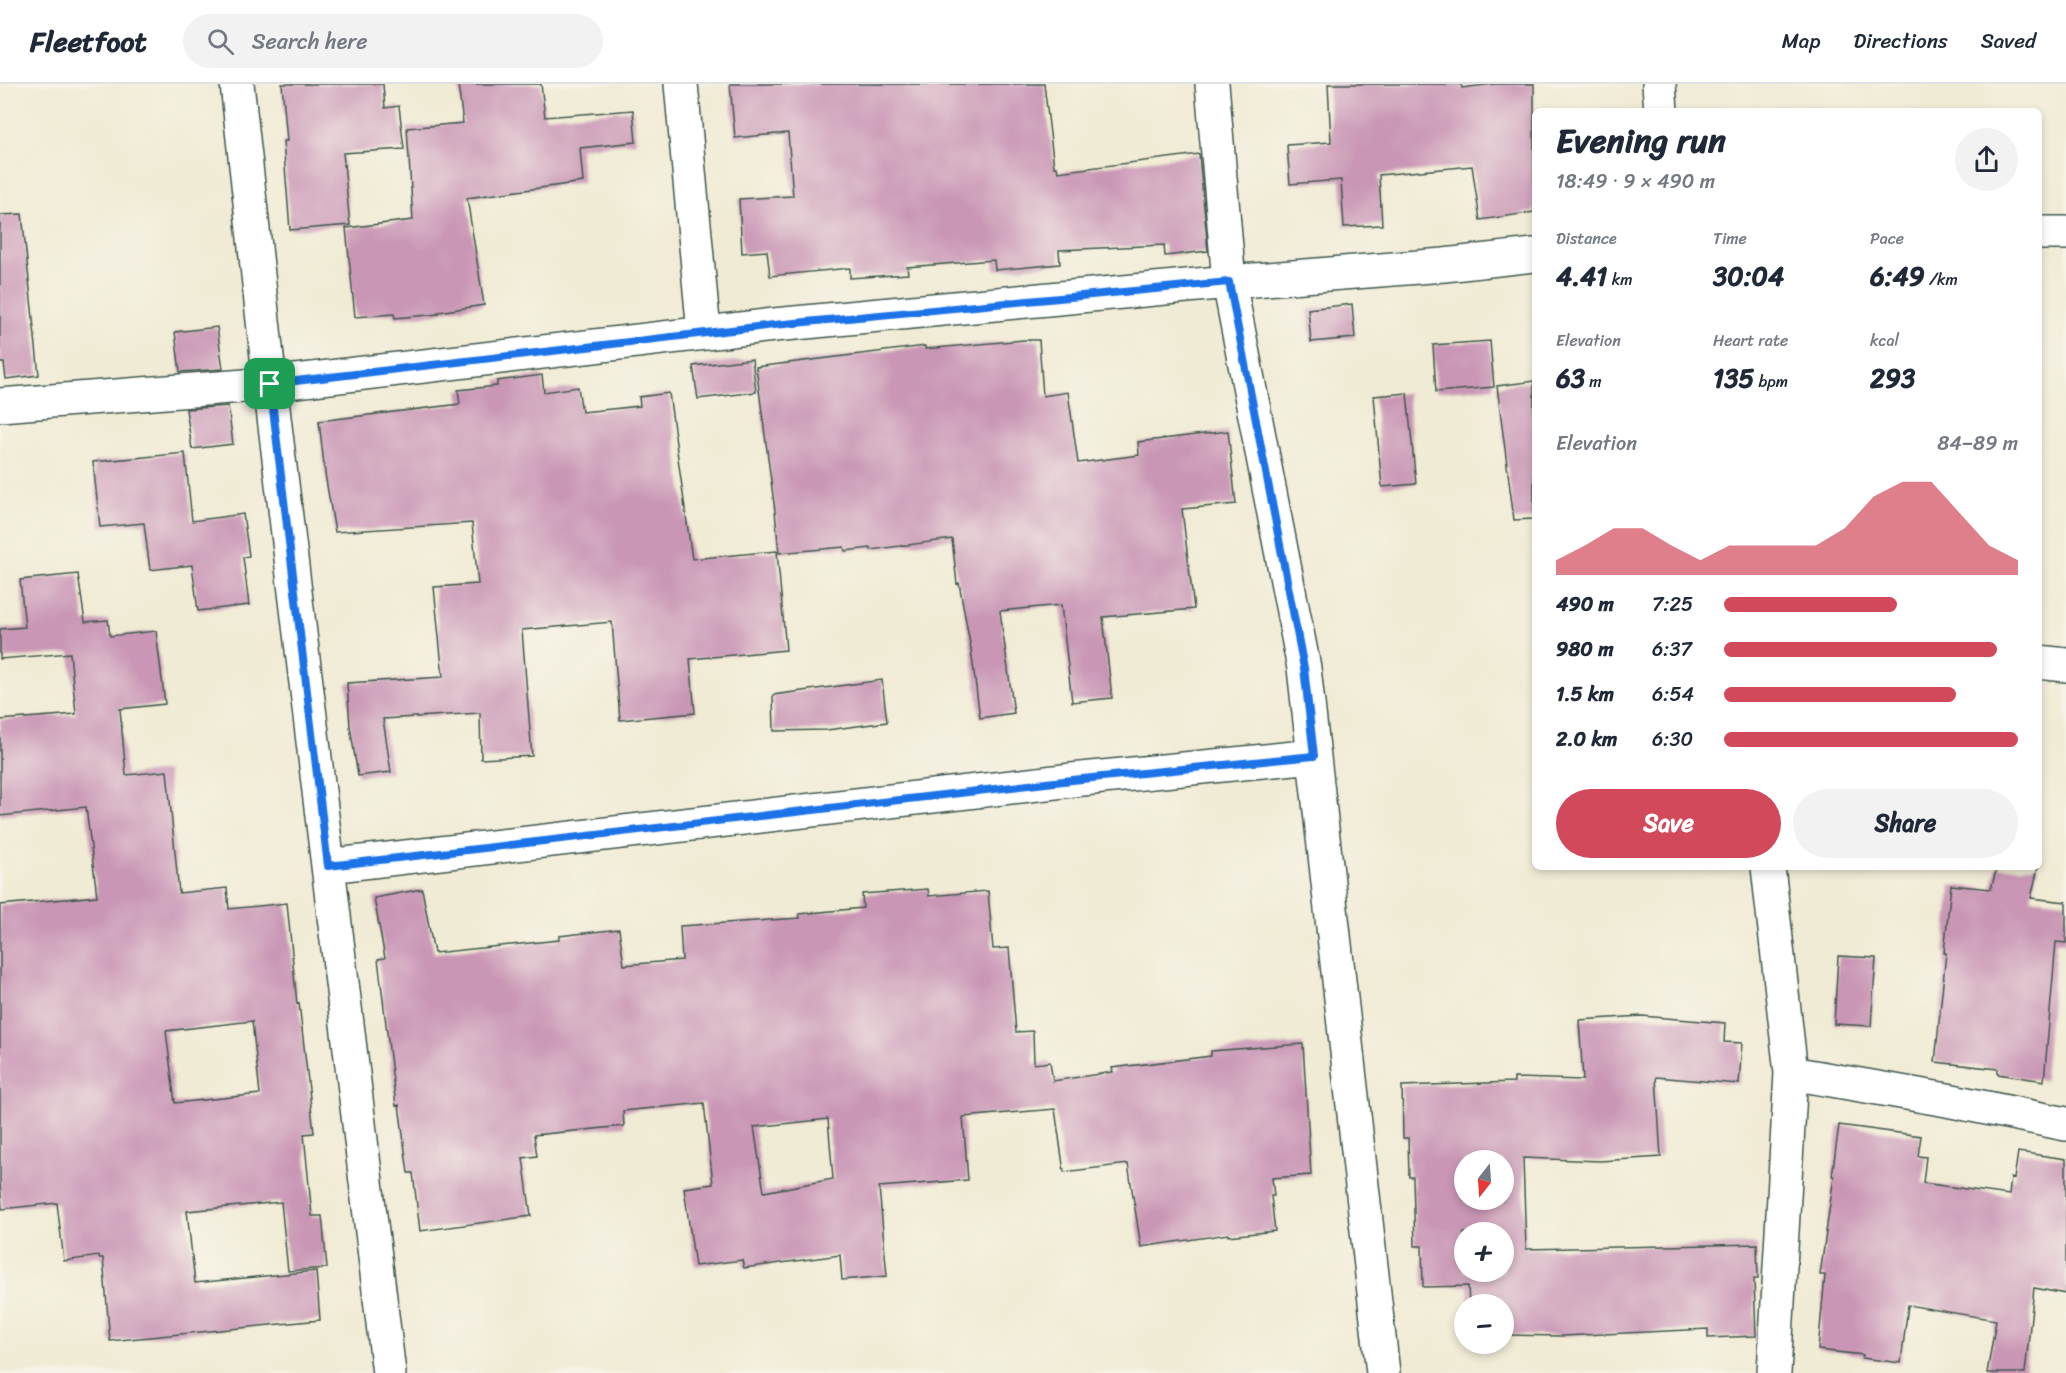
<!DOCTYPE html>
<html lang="en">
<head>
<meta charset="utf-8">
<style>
	:root { --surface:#fff; --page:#f2f2f3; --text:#1f2937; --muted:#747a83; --line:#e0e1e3; --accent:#d1495b }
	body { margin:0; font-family:Sriracha,sans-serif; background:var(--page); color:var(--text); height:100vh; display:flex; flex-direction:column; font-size:22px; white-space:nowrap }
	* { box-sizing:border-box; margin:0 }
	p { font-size:20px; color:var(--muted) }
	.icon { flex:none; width:33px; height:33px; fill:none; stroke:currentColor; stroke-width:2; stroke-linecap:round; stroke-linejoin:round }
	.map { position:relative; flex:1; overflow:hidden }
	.side { position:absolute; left:1532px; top:24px; width:510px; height:762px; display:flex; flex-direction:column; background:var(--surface); border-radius:9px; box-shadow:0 3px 9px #0003 }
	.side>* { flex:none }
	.needle { width:39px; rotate:197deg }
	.fabs { position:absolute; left:1454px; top:1066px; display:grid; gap:12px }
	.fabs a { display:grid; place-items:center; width:60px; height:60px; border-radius:50%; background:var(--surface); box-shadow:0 3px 9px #0003; font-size:30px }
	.pin { position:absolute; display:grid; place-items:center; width:51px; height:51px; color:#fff; margin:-26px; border-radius:12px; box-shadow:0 3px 9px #0006 }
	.round { display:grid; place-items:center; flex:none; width:63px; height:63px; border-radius:32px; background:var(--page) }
	.summary { display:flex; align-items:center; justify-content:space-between; height:102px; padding:0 24px }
	h1 { font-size:33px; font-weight:700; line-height:45px }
	.metrics { display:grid; grid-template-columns:repeat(3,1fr); gap:9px; height:102px; padding:6px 24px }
	.metrics div { display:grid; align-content:center }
	.metrics b { font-size:26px; font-weight:700 }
	.metrics small { font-size:16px; font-weight:400 }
	.metrics p { font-size:16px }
	.chart { height:168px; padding:12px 24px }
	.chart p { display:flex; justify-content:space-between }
	.chart svg { width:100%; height:108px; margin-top:6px; fill:var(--accent); opacity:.7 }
	.cta { display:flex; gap:12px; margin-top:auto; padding:12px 24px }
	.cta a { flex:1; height:69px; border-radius:36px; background:var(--accent); color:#fff; font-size:24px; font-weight:700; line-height:69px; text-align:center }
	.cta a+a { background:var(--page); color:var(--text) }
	ul { padding:0 24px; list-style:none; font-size:20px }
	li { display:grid; grid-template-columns:96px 72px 1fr; align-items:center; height:45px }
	li i { height:15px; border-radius:8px; background:var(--accent) }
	header { display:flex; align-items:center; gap:36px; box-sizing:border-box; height:84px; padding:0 30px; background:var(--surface); border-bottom:2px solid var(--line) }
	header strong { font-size:28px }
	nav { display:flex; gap:33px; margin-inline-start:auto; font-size:21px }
	.search { width:420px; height:54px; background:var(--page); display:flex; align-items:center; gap:15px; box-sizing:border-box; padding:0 21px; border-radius:33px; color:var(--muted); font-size:22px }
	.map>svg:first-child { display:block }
	.building { fill:#c996b5; fill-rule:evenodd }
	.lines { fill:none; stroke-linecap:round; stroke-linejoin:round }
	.minor-casing { stroke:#3e574c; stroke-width:36 }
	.minor { stroke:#fff; stroke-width:33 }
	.route-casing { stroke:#fff; stroke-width:12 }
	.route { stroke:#1a73e8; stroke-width:8 }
</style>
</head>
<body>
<header>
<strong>Fleetfoot</strong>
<div class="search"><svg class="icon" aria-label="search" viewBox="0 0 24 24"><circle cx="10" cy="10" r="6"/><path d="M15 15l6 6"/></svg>Search here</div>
<nav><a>Map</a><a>Directions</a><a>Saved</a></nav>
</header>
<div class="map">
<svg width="2066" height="1289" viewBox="0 0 2066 1289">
	<rect width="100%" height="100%" fill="#f7f3e8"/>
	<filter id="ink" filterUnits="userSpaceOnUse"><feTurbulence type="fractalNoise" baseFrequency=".0167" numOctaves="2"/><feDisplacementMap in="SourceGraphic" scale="12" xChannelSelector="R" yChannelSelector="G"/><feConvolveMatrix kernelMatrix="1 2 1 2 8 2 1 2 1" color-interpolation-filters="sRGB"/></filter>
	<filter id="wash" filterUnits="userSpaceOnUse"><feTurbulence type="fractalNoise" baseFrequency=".008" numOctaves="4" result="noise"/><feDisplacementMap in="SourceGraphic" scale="24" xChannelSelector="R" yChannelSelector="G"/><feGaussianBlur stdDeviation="1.35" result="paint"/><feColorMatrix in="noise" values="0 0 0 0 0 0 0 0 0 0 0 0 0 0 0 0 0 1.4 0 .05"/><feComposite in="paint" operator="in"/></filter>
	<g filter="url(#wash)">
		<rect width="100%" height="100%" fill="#f0ebd4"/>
		<g id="blocks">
			<!-- building -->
			<path class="building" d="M282 0H383L385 24 399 22 404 65 343 69 350 141 290 146 283 57H287Z
				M458 0H541L545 33 633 26 636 58 580 64 583 98 467 114 484 221 438 228 439 230 395 234 394 230 355 233 346 144 413 136 407 44 463 39Z
				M730 0H1044L1054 83H1057L1058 88 1199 70 1208 167 1165 172 1164 161 1059 166 1060 180 995 186 994 176 907 183 908 190 850 194V184L770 192 767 167 742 169 739 115 793 112 788 49 735 54Z
				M1328 0H1461L1462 4 1494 0H1534V128L1480 136 1472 82 1379 91 1382 141 1344 143 1341 96 1290 100 1287 61 1331 58Z
				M22 130 39 291 6 295 4 279H0V131Z
				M1352 220 1355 254 1311 258 1308 225Z
				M217 243 223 285 180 288 175 248Z
				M1024 256H1039L1043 312 1068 308 1078 379 1139 371 1138 358 1228 347 1236 420 1182 425 1194 525 1103 533 1112 614 1072 618 1061 521 1000 527 1014 629 980 634 971 565 959 499 957 500 952 455 871 466V464L845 467 844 463 779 469 775 427 756 283 925 262V265Z
				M1490 257 1494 303 1436 308 1433 261Z
				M752 275 756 308 698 315 693 282Z
				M542 291 544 308 578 303 582 328 640 322 639 313 669 309 692 475 777 467 786 566 690 575 695 629 620 636 612 538 522 546 532 672 481 675 480 629 383 635 391 688 358 692 350 642 347 599 443 593 434 503 478 500 472 439 335 448 325 390 319 337 460 320 458 306 497 302V297Z
				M1534 297V435L1514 436 1497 302Z
				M1407 309 1416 400 1382 403 1374 312Z
				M228 322 233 360 192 365 186 325Z
				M185 369 192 437 243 430 249 472 243 473 249 521 198 527 192 481 150 486 144 439 100 443 93 378Z
				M78 490 85 538 108 536 110 552 156 547 165 620 120 625 126 691 167 687 179 809 227 804 229 825 287 819 297 920 299 919 314 1049 304 1050 312 1132H322L327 1184 288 1187 281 1118 187 1127 195 1199 316 1187 320 1236 110 1257 103 1174H99V1172L64 1177 57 1119 2 1125 0 1099V821L97 812 86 723 0 732V636L76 630 70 569 0 575V545L25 543 20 496ZM252 937 260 1010 175 1019 166 947Z
				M882 596 887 638 827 646 774 647 773 611Z
				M1997 783H2038L2031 814 2066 818V859L2056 858 2044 997 1998 990V985L1935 978 1946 869H1944L1951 801 1991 805Z
				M422 805 434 869 559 856V852L619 845 624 881 682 876 680 842 800 834 799 830 863 824 862 810 928 805 929 812 988 807 993 865 1009 864 1016 948 1033 947 1034 980 1050 978 1053 997 1113 988 1112 984 1211 972V967L1303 960 1311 1091 1272 1094 1274 1112H1271L1275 1147 1228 1152V1150L1141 1163 1128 1080 1064 1088 1055 1025 963 1033 968 1096 879 1103 887 1192 842 1196 840 1171 744 1184 742 1176 695 1182 684 1104 713 1100 704 1019 623 1027 624 1042 534 1051 537 1072 523 1074 531 1132 420 1147 413 1089H408L399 1021 396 1022 378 875 385 874 374 814ZM828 1035 833 1095 764 1108 754 1043Z
				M1838 872 1876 874 1871 942 1834 940Z
				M1642 932 1725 939 1724 958 1742 959 1739 1000 1656 993 1661 1073 1600 1077 1523 1074 1526 1165 1757 1160 1758 1195H1754L1756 1252 1708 1254V1245L1562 1252 1503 1251V1221H1469L1468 1202 1423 1203 1422 1162H1415L1413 1093H1409L1408 1054H1403L1402 1002 1514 998V994L1583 996 1579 936ZM1464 1077H1503V1116H1464ZM1464 1149H1503V1188H1464Z
				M1839 1041 1921 1052 1918 1072 1926 1073 1923 1099 2009 1111 2011 1094 2014 1095 2018 1068 2066 1075V1210L2034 1204 2025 1289H1987L1996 1236 1908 1221 1901 1279 1862 1274 1863 1271 1818 1266 1825 1191H1820L1834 1092H1832Z"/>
		</g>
	</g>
	<g filter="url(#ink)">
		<use href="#blocks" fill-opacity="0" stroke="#3e574c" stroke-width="1.5"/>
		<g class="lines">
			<!-- minor casing -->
			<g class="minor-casing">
				<path id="minor" d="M237 0 270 300 389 1289
					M681 0 704 249
					M1212 0 1229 198 1304 584 1383 1289
					M1659 0 1661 27
					M2038 149H2066
					M0 321 270 300 774 241 1229 198 1444 181 1534 171
					M2038 578 2066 581
					M328 782 1072 696 1314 672
					M1768 783 1791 989 1774 1289
					M1791 989 1947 1016 2066 1040"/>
			</g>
			<!-- minor -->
			<use href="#minor" class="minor"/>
		</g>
	</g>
	<g class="lines" filter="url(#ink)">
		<!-- route casing -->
		<g class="route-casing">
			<path id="route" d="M1229 198 1304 584 1314 672 1072 696 328 782 270 300 774 241Z"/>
		</g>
		<!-- route -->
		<use href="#route" class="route"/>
	</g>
</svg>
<div class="fabs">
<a><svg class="needle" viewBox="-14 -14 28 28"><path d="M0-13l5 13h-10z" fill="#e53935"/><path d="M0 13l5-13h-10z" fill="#747a83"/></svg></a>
<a>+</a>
<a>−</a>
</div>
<div class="pin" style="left:270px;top:300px;background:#1e9e55"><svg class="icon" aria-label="arrive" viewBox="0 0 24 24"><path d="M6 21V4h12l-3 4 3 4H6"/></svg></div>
<section class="side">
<div class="summary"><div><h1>Evening run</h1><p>18:49 · 9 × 490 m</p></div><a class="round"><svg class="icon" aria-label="share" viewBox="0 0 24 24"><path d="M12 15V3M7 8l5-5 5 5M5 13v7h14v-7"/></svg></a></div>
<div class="metrics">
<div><p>Distance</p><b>4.41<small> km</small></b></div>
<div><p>Time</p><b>30:04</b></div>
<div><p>Pace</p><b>6:49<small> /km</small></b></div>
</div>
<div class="metrics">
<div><p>Elevation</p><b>63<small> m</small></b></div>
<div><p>Heart rate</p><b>135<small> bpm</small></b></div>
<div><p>kcal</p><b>293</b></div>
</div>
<div class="chart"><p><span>Elevation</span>84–89 m</p>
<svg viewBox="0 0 160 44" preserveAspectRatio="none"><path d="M0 44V38L10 32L20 25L30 25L40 32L50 38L60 32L70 32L80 32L90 32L100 25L110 12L120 6L130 6L140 19L150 32L160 38V44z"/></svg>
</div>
<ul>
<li><b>490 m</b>7:25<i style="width:59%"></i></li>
<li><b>980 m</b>6:37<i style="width:93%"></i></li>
<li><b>1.5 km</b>6:54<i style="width:79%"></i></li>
<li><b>2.0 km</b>6:30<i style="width:100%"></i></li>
</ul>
<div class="cta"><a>Save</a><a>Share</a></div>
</section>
</div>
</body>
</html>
